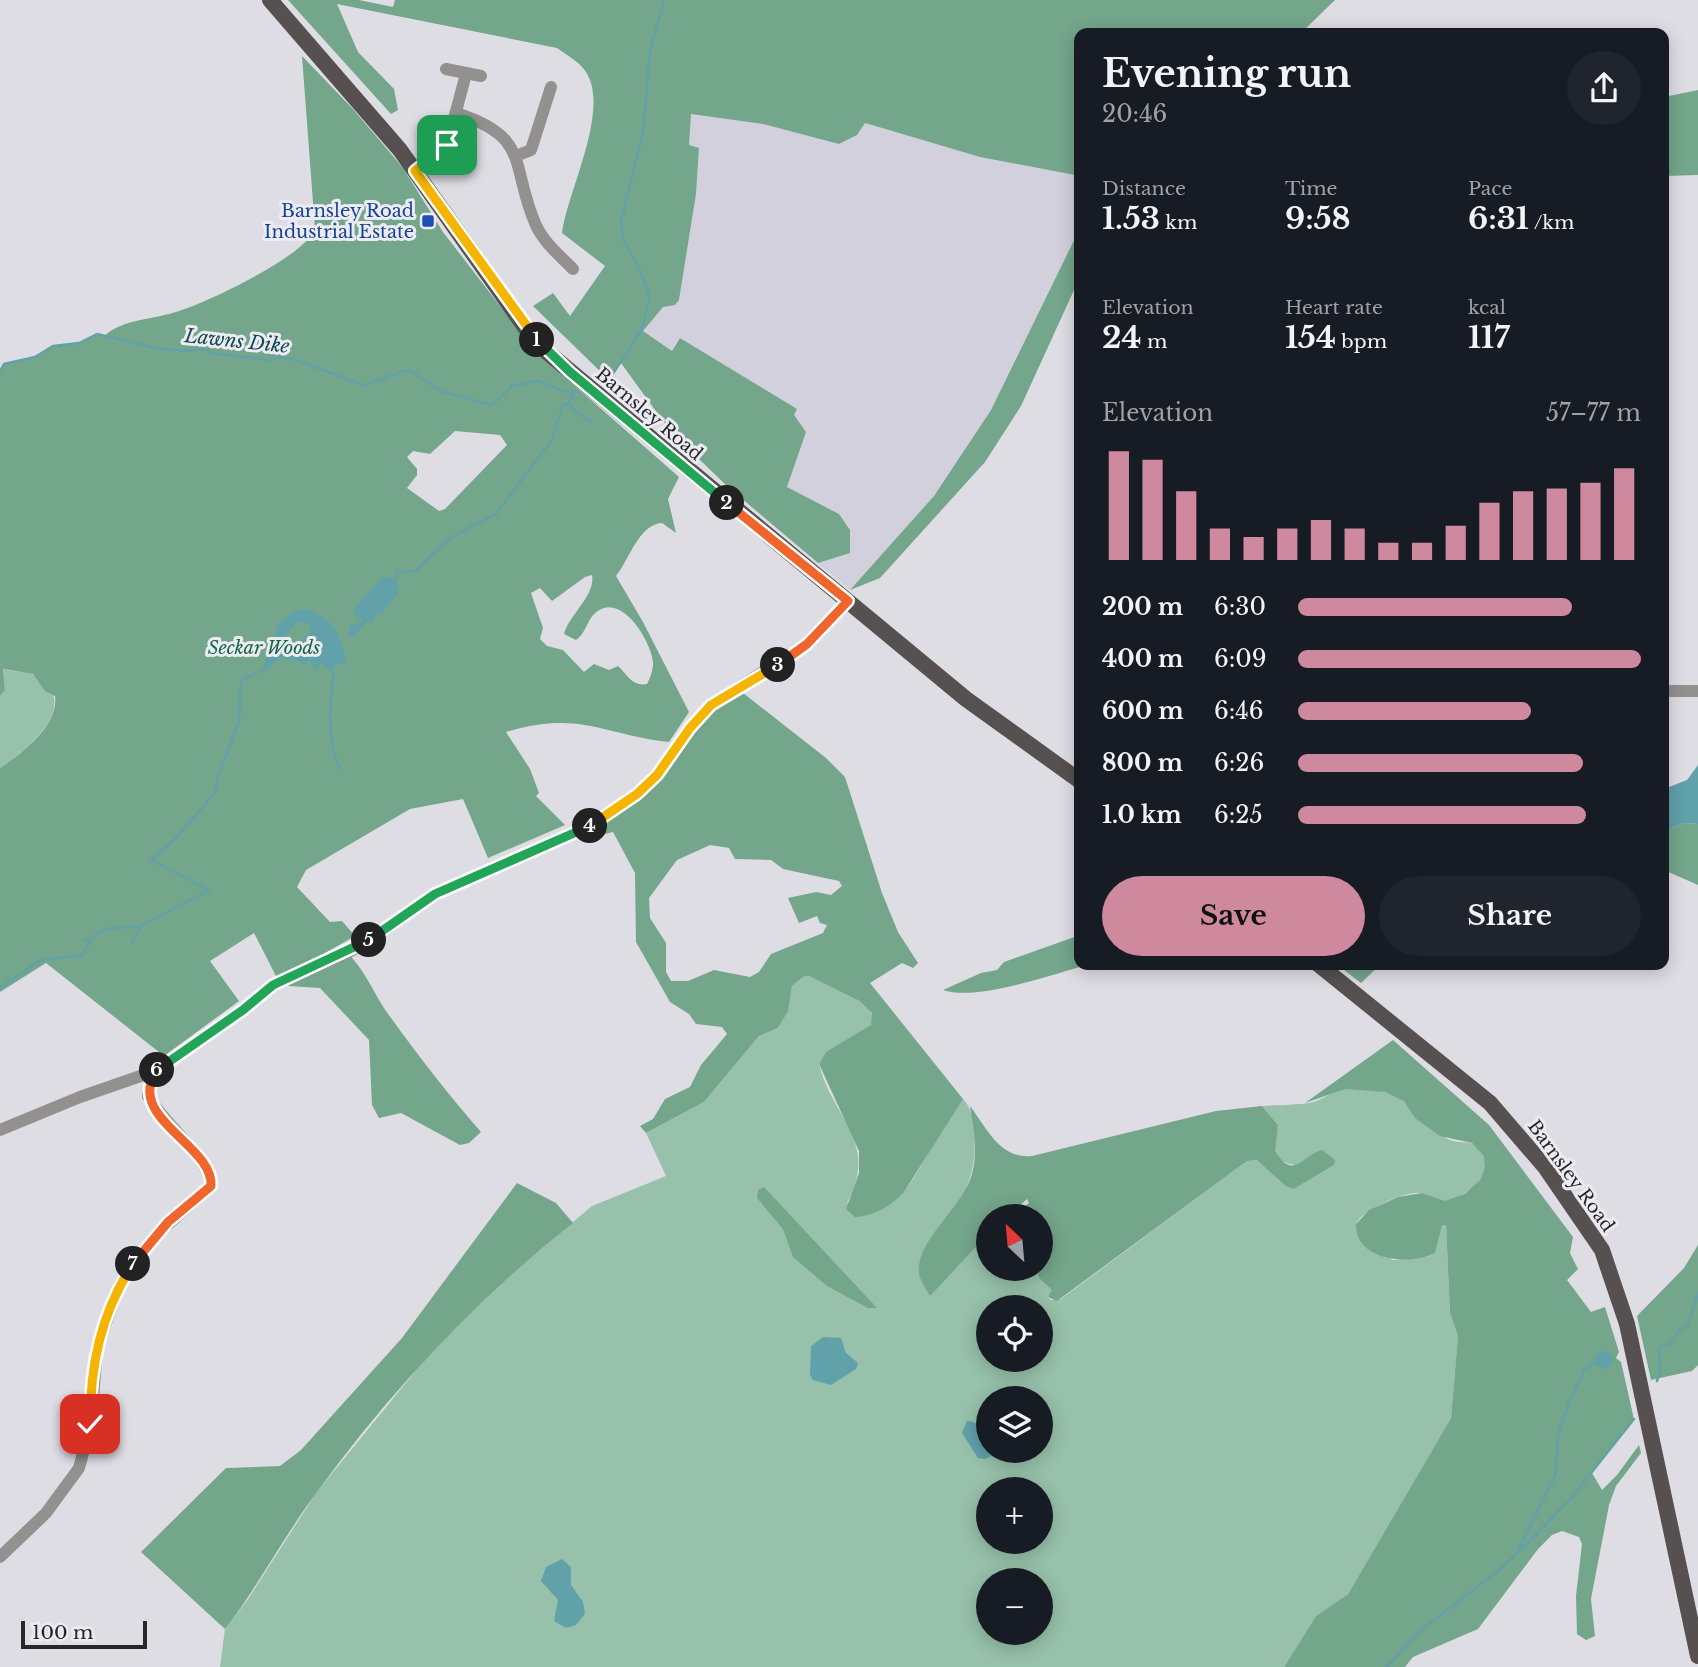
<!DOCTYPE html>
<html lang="en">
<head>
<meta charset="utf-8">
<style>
	:root { --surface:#171b24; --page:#20242c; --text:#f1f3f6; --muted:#9ea1a6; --accent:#ce899f }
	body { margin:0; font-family:"Libre Baskerville",serif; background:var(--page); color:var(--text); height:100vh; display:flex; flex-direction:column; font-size:26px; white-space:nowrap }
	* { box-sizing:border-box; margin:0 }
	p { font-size:23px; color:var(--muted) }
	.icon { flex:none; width:38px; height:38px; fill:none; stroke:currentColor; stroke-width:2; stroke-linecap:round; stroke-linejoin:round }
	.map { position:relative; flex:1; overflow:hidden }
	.sheet { position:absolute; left:1074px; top:28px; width:595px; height:942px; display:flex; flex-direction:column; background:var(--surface); border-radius:14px; box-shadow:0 4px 18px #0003 }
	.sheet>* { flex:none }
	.needle { width:46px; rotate:334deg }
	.buttons { position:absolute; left:976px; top:1204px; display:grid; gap:14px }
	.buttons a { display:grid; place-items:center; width:77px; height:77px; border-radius:50%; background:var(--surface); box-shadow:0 4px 18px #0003; font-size:35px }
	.scale { position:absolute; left:21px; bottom:18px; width:126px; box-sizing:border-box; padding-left:7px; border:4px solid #272629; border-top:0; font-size:19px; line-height:24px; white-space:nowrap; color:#272629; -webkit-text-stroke:5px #ecebf1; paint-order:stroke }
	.pin { position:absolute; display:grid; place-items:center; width:60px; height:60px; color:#fff; margin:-30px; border-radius:14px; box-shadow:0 4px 10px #0006 }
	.km { position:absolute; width:35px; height:35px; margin:-18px; border-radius:50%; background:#222; color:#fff; font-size:19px; line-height:35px; text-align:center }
	.round { display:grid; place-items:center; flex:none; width:74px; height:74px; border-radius:37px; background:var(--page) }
	.headline { display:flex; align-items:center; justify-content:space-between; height:119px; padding:0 28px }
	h1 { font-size:38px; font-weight:700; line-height:52px }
	.figures { display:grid; grid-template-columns:repeat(3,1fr); gap:10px; height:119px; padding:7px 28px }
	.figures div { display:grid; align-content:center }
	.figures b { font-size:30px; font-weight:700 }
	.figures small { font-size:19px; font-weight:400 }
	.figures p { font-size:19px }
	.chart { height:196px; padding:14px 28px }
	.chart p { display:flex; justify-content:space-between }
	.chart svg { width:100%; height:126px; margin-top:7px; stroke:var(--accent); stroke-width:6 }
	.button { display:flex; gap:14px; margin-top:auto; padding:14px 28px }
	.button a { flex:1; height:80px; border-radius:42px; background:var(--accent); color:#111; font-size:28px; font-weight:700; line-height:80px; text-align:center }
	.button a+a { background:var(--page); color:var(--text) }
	ul { padding:0 28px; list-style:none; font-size:23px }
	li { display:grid; grid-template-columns:112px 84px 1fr; align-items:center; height:52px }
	li i { height:18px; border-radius:9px; background:var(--accent) }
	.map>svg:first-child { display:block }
	.built { fill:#d3d0de }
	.green { fill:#97c1aa; fill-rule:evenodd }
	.forest { fill:#74a68b; fill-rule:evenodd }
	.water { fill:#61a1aa; fill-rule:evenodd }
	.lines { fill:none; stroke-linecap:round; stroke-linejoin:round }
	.stream { stroke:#61a1aa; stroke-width:2.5 }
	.minor { stroke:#939090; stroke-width:12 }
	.major { stroke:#565050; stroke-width:16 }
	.split-1-casing { stroke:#fff; stroke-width:14 }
	.split-2-casing { stroke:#fff; stroke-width:14 }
	.split-3-casing { stroke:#fff; stroke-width:14 }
	.split-4-casing { stroke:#fff; stroke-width:14 }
	.split-5-casing { stroke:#fff; stroke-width:14 }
	.split-6-casing { stroke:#fff; stroke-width:14 }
	.split-7-casing { stroke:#fff; stroke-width:14 }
	.split-8-casing { stroke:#fff; stroke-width:14 }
	.split-1 { stroke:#f5b400; stroke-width:9 }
	.split-2 { stroke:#22a559; stroke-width:9 }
	.split-3 { stroke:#f0652b; stroke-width:9 }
	.split-4 { stroke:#f5b400; stroke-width:9 }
	.split-5 { stroke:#22a559; stroke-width:9 }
	.split-6 { stroke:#22a559; stroke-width:9 }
	.split-7 { stroke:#f0652b; stroke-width:9 }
	.split-8 { stroke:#f5b400; stroke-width:9 }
	.transit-dot { fill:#1a4fb4; stroke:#ecebf1; stroke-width:2.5 }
	.labels { text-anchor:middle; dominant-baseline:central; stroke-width:6; stroke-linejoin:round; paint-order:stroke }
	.transit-label { font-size:18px; fill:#164399; stroke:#ecebf1; text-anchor:end }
	.street-label { font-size:18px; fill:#272629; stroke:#ecebf1 }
	.park-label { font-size:18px; font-style:italic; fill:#116744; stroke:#ecebf1 }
	.water-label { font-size:19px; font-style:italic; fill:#0f4950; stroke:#ecebf1 }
</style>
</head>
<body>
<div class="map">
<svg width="1698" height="1667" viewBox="0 0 1698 1667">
	<rect width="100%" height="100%" fill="#dfdde4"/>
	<!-- built -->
	<path class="built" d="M691 114 763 124 839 144 857 135 864 123 980 157 1080 176V228L991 410 934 496 850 590 818 563 850 553 839 514 787 487 806 432 680 338 672 351 643 331 663 306 675 305 679 300 696 194 699 149 689 145Z"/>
	<!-- green -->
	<path class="green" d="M3 669C12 672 27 671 34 675 85 703 28 749 0 768V696L5 690Z
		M809 976C830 986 868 994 874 1020 863 1041 832 1043 819 1064 832 1118 880 1141 847 1203L904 1192C926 1162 940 1128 963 1099 972 1108 971 1117 973 1129 982 1185 951 1212 922 1255L930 1295 989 1233V1269H1036L1039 1278 1053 1290 1048 1297 1051 1300 1061 1299 1247 1161 1257 1160 1294 1189 1334 1165C1316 1164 1277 1173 1274 1147 1273 1140 1277 1133 1278 1125L1262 1106C1277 1105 1296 1105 1310 1103 1320 1101 1329 1094 1339 1090 1354 1085 1382 1090 1396 1096 1417 1106 1430 1131 1450 1140 1463 1145 1474 1138 1483 1153 1495 1176 1466 1198 1446 1201 1436 1202 1431 1195 1421 1193 1406 1191 1363 1209 1356 1224L1392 1260 1426 1257 1435 1253 1442 1226 1446 1225 1450 1313 1458 1336 1451 1418 1348 1594 1316 1616 1284 1667H220L225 1629 248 1599 316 1493 431 1352 486 1295 592 1206 666 1176 646 1133 704 1102 759 1036 778 1028 787 1011 792 986 803 977ZM989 1307H1041V1360H989ZM989 1398H1041V1451H989ZM989 1489H1041V1542H989ZM989 1580H1041V1633H989Z"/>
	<!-- forest -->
	<path class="forest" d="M288 0H359L393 7 395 0H1335L1301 33H1080V176L980 157 865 123 857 135 839 144 763 124 691 114 689 145 699 148 696 194 679 300 675 305 663 307 643 331 672 351 680 338 797 409 794 415 806 432 787 487 839 514 850 530V553L818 563 728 487 671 432 621 363 612 375 606 377 533 306 553 293 570 316 605 266 562 233C567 191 614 104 583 68 576 60 565 54 557 48L337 4 358 52 394 89 398 110 391 114Z
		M302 56 353 109 403 168 443 232 534 350 679 477 668 499 676 533 662 523C639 524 629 560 616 576L643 622 689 712 669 742C601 734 579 710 506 732L530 769 539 793 536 796 565 825 488 858 463 799 410 809 306 870 297 887 330 922 342 921 355 936 278 980 254 933 210 961 239 1001 164 1056 46 963 0 992V768C22 753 59 725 55 696L45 691 33 674 3 669 5 690 0 696V371L4 364 35 357 53 346 79 343 97 334 103 337C123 318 154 320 179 311 208 302 305 256 315 229ZM455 431 500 435 507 445 445 509 439 511 407 488 417 475V469L407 457 413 451 430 454ZM592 575C596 595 569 615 564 634L576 640C589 631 586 614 604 608 627 601 652 644 653 663 653 671 650 678 647 684 632 687 627 674 618 666L609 670 594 664 584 672 563 650 547 646 540 639 543 628 531 593 540 588 552 601 585 577Z
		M1698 90V175L1664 176V97Z
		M1080 228V277L1021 406 985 462 880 578 850 590 934 496 991 410Z
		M738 689 826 758 845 777 882 893 898 932 918 963 913 968 902 963 870 983 963 1099 904 1192C891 1206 874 1216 855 1217L846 1209 859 1173V1151L819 1064 826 1052 871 1025 872 1013 860 1001 809 976 803 977 792 986 788 1011 778 1028 759 1036 704 1102 646 1133 640 1126 653 1119 665 1099 690 1087 701 1065 727 1034 722 1027 696 1024 689 1014 670 1002 636 942 635 873 613 832 593 837 587 828 637 794 690 728ZM710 845 729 848 735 859 771 860 783 869 839 881 842 886 831 895 816 892 788 898 799 923 817 916 820 923 827 925 823 933 771 954 759 972 750 977 714 970 688 981H671L666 972V943L650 918 649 898 677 860Z
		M1684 823 1698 824V885L1664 870V831Z
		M1080 935V964H1091C1055 973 978 1002 943 990L981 973 997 970 1004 962Z
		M347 953C364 968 373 992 386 1011 416 1053 447 1093 481 1132L469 1143 460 1145 401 1113 379 1118 372 1105 369 1040 320 988 273 985Z
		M1336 964H1381L1361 983Z
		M1393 1040 1489 1125 1573 1237 1570 1253 1578 1269 1567 1280 1591 1312 1605 1307 1619 1352 1616 1358 1621 1362 1634 1419 1592 1473 1602 1490 1617 1475 1639 1445 1641 1453 1616 1486 1609 1505 1591 1599 1595 1636 1586 1640 1577 1634 1576 1596 1582 1544 1579 1537 1562 1531 1552 1535 1538 1549 1478 1629 1413 1657 1405 1667H1284L1316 1616 1348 1594 1451 1418 1458 1336 1450 1313 1446 1225 1442 1226 1435 1253C1410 1266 1355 1261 1356 1224L1369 1210 1398 1197 1422 1193 1445 1201 1465 1194 1480 1180 1485 1168 1484 1156 1472 1143 1440 1136 1415 1118 1404 1101 1385 1092 1345 1089 1305 1103Z
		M970 1106C988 1130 1000 1159 1032 1156L1216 1111 1262 1106 1278 1125 1275 1151C1294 1182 1303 1154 1322 1150L1335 1160 1334 1165 1294 1189 1286 1186 1257 1160 1247 1161 1057 1301 1048 1297 1052 1290 1039 1278 1036 1270 1041 1269V1216L1021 1214 1022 1208 1029 1203 1027 1199 1008 1216H989V1233L930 1296C925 1287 917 1277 919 1266 922 1237 961 1207 971 1177 979 1153 973 1131 970 1106Z
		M517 1183 556 1203 573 1223C475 1300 391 1391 317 1492 284 1536 259 1585 225 1629L141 1552 226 1468 280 1466 301 1450 402 1338Z
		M764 1187 877 1308H868L827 1286 793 1257 783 1229 757 1198 758 1190Z
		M1698 1245V1365L1692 1371 1651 1380 1637 1316 1684 1268Z"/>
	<!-- water -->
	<path class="water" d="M383 577H390L399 587 398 593 382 613H377L372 623 368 621 354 637H349V626L364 621 353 613C360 598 373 590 383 577Z
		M306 609C333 617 342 636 346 662L334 666V675L321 662 316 672 310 660 304 667 301 662 281 657 266 671 256 673 264 668 266 658 274 650 277 625 293 612ZM298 621 309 625 310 632 298 643H290L284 638Z
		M1698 765V824L1684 823 1664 831V789L1687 780Z
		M823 1337 841 1338 846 1353 858 1363 856 1369 831 1385 813 1380 810 1375 811 1346Z
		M1595 1360a9 9 0 1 1 18 0a9 9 0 1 1-18 0Z
		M967 1421 974 1422 989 1435V1451L999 1452 985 1459 978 1458 962 1433Z
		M562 1559 571 1567V1585L583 1602 585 1614 576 1625 566 1628 554 1621 558 1600 541 1581 546 1567Z"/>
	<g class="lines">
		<!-- stream -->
		<path class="stream" d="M0 371 4 364 35 357 53 346 79 343 97 334 160 349 186 351 205 349 212 353 268 360 281 357 296 360 366 386 379 378 381 382 389 374 393 376 401 371 412 372 443 392 492 405 512 386 538 381 565 392H578
			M601 379 612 375 641 331 650 297 638 266 623 240 621 222 643 132 650 51 664 0
			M569 403 573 410 592 422
			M396 583 397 572 416 571 450 538 496 514 552 440 563 405 569 403 574 392
			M334 675C329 700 327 749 341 769
			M84 940 92 938
			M132 943 140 927
			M0 988 41 960 83 955 92 938 105 929 140 926 209 890 151 860 175 839 215 793 218 776 239 721 241 681 256 673
			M1657 1381 1660 1372 1659 1347 1671 1343 1679 1330 1688 1325 1698 1294
			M1518 1551 1555 1476 1558 1435 1569 1403 1585 1369 1594 1363
			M1386 1667 1424 1628 1499 1570 1528 1543 1572 1497 1634 1419"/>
		<!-- minor -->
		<path class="minor" d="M446 69 481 76
			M456 113C531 137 510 164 535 223 543 242 559 255 573 269
			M516 156 531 150 551 87
			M415 171 447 145 466 74
			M1664 691H1698
			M0 1130 80 1097 155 1071 244 1010 273 985 347 953 377 936 435 894 587 828 637 795 657 775 690 728 711 705 807 644 848 601
			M0 1557 46 1513 79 1468 91 1424 97 1348 120 1284 156 1235 211 1186C213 1163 161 1120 148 1096L155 1071"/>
		<!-- major -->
		<path class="major" d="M270 0 400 150 527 330 547 352 966 699 1080 781
			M1318 964 1490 1103 1545 1167 1602 1250 1627 1324 1698 1656"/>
	</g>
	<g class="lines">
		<!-- split-1 casing -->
		<g class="split-1-casing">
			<path id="split-1" d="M447 145 415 171 537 340"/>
		</g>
		<!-- split-2 casing -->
		<g class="split-2-casing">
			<path id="split-2" d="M537 340 570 372 727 503"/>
		</g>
		<!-- split-3 casing -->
		<g class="split-3-casing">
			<path id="split-3" d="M727 503 848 601 807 644 778 665"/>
		</g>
		<!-- split-4 casing -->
		<g class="split-4-casing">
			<path id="split-4" d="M590 826 637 794 657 775 690 728 711 705 778 665"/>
		</g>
		<!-- split-5 casing -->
		<g class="split-5-casing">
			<path id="split-5" d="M369 940 435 894 590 826"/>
		</g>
		<!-- split-6 casing -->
		<g class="split-6-casing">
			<path id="split-6" d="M157 1070 243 1010 273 985 369 940"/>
		</g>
		<!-- split-7 casing -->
		<g class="split-7-casing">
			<path id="split-7" d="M133 1264 168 1222 211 1186C214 1145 124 1118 157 1070"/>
		</g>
		<!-- split-8 casing -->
		<g class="split-8-casing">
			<path id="split-8" d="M90 1424C90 1365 101 1313 133 1264"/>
		</g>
		<!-- split-1 -->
		<use href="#split-1" class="split-1"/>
		<!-- split-2 -->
		<use href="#split-2" class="split-2"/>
		<!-- split-3 -->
		<use href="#split-3" class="split-3"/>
		<!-- split-4 -->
		<use href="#split-4" class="split-4"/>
		<!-- split-5 -->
		<use href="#split-5" class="split-5"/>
		<!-- split-6 -->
		<use href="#split-6" class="split-6"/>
		<!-- split-7 -->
		<use href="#split-7" class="split-7"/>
		<!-- split-8 -->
		<use href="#split-8" class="split-8"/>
	</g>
	<!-- markers -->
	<rect class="transit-dot" x="421" y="214" width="14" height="14" rx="3.5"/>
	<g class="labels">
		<!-- transit labels -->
		<g class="transit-label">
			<text x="414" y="211">Barnsley Road<tspan x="414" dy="21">Industrial Estate</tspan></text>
		</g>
		<!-- street labels -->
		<g class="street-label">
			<text transform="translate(649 414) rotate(40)">Barnsley Road</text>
			<text transform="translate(1571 1176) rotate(54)">Barnsley Road</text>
		</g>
		<!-- park labels -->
		<g class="park-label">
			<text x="264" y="648">Seckar Woods</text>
		</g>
		<!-- water labels -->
		<g class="water-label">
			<text transform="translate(237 341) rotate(6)">Lawns Dike</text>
		</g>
	</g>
</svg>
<div class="buttons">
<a><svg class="needle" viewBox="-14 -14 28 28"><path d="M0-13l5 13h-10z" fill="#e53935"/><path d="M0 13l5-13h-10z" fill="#9ea1a6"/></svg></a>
<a><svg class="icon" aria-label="locate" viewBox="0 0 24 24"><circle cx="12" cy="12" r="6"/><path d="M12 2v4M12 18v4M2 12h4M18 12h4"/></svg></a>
<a><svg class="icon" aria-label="layers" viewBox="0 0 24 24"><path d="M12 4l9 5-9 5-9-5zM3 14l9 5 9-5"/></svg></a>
<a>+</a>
<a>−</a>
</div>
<div class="scale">100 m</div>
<div class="pin" style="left:447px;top:145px;background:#1e9e55"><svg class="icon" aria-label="arrive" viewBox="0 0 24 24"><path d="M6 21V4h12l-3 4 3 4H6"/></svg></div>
<div class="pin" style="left:90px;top:1424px;background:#d93025"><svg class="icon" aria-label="check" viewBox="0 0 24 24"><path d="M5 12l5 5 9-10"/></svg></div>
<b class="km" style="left:537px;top:340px">1</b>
<b class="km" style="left:727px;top:503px">2</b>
<b class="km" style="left:778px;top:665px">3</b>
<b class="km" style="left:590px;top:826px">4</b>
<b class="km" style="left:369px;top:940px">5</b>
<b class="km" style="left:157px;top:1070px">6</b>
<b class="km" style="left:133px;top:1264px">7</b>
<section class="sheet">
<div class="headline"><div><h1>Evening run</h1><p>20:46</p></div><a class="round"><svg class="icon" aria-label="share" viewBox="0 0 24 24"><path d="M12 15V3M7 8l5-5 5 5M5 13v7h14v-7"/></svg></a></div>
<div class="figures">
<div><p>Distance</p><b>1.53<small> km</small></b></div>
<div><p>Time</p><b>9:58</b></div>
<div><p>Pace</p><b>6:31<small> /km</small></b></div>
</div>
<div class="figures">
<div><p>Elevation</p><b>24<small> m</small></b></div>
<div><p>Heart rate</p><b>154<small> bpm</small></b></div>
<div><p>kcal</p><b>117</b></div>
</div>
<div class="chart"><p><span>Elevation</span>57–77 m</p>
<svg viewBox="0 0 160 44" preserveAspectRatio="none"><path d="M5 44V6M15 44V9M25 44V20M35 44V33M45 44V36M55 44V33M65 44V30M75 44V33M85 44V38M95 44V38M105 44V32M115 44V24M125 44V20M135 44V19M145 44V17M155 44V12"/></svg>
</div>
<ul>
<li><b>200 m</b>6:30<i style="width:80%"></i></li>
<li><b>400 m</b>6:09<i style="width:100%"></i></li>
<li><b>600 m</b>6:46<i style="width:68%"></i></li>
<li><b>800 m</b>6:26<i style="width:83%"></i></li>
<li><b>1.0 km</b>6:25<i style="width:84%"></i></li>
</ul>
<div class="button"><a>Save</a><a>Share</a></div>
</section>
</div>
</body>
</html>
